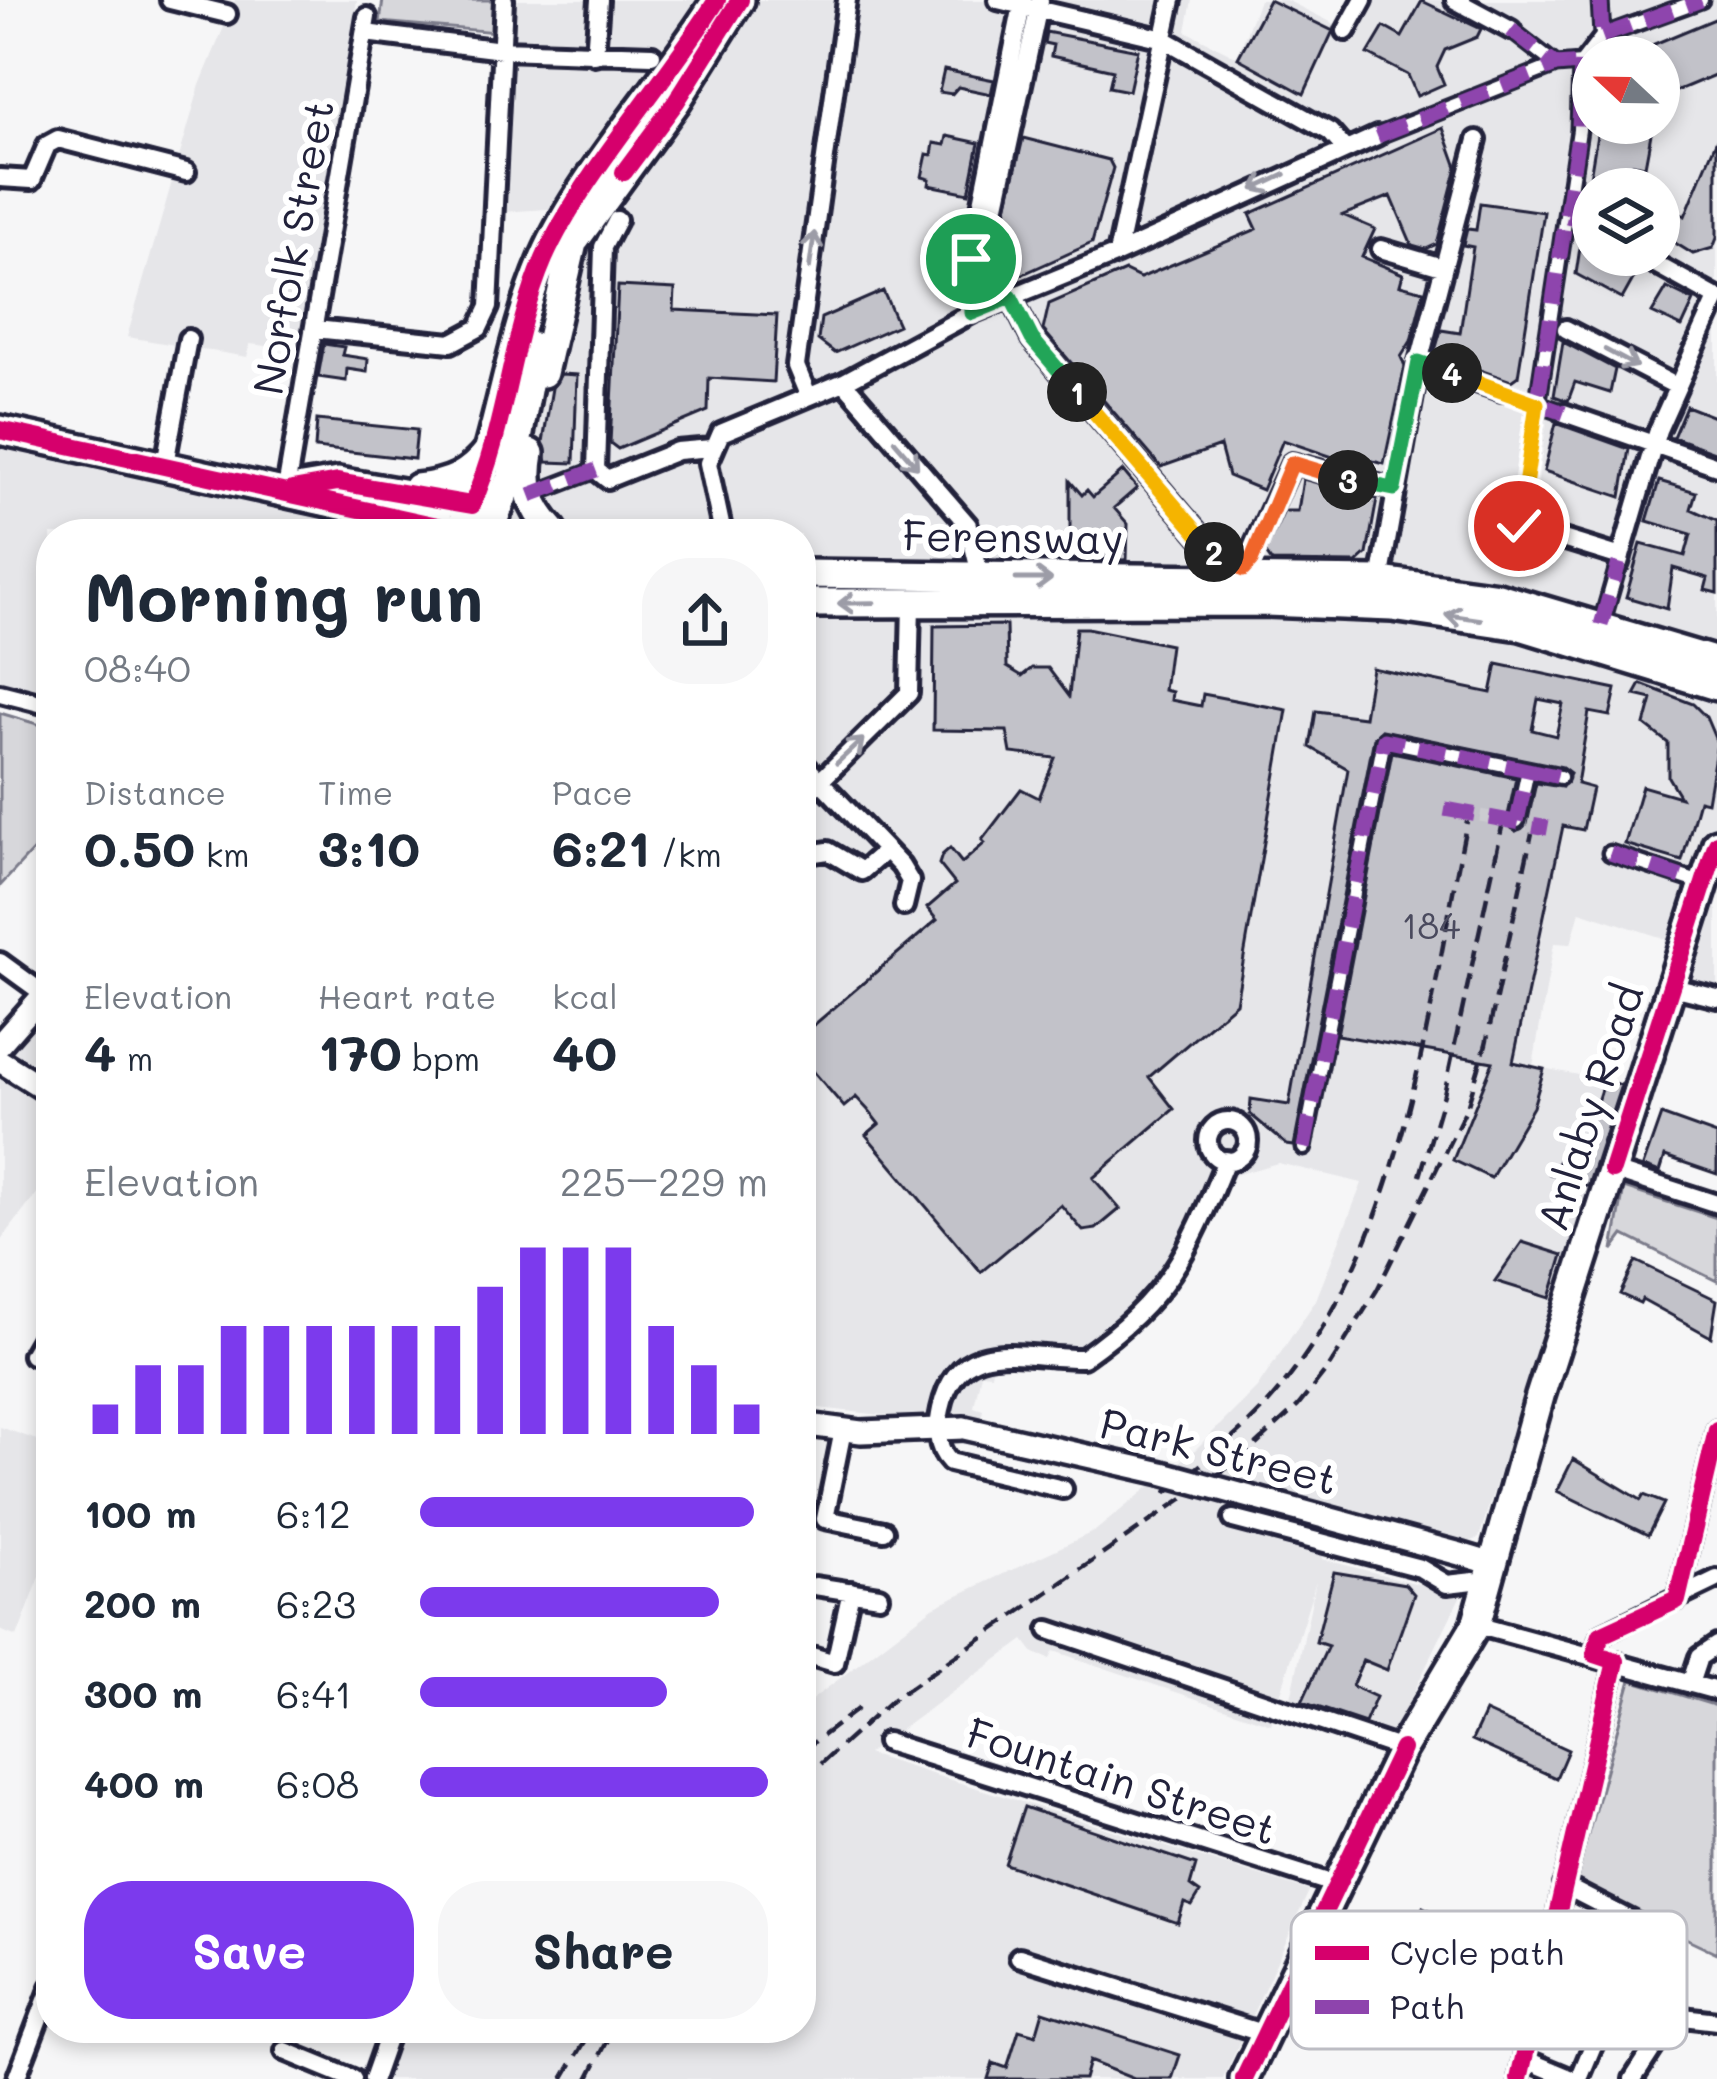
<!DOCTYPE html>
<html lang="en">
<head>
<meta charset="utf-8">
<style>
	:root { --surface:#fff; --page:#f6f6f7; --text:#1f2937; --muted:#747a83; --accent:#7c3aed }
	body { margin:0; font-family:Mali,sans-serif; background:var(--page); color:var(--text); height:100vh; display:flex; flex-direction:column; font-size:45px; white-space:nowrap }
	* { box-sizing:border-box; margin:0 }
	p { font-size:39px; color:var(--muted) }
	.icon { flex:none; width:66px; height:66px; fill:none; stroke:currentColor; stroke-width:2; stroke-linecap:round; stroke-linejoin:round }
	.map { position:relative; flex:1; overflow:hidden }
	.sheet { position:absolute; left:36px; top:519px; width:780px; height:1524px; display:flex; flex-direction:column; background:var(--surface); border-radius:48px; box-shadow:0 6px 18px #0003 }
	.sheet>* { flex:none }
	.needle { width:78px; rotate:292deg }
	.fabs { position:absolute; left:1572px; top:36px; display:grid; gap:24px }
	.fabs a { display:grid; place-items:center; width:108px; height:108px; border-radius:50%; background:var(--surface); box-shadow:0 6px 18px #0003; font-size:60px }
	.pin { position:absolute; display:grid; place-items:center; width:102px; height:102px; color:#fff; margin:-51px; border:6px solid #fff; border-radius:50%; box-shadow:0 3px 12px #0007 }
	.km { position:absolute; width:60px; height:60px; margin:-30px; border-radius:50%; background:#222; color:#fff; font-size:33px; line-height:60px; text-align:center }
	.round { display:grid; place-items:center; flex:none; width:126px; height:126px; border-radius:48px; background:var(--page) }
	.overview { display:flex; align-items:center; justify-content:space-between; height:204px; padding:0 48px }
	h1 { font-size:66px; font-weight:800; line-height:90px }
	.metrics { display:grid; grid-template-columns:repeat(3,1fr); gap:18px; height:204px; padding:12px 48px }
	.metrics div { display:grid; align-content:center }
	.metrics b { font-size:51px; font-weight:800 }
	.metrics small { font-size:33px; font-weight:400 }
	.metrics p { font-size:33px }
	.chart { height:336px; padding:24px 48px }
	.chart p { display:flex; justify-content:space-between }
	.chart svg { width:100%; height:216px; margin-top:12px; stroke:var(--accent); stroke-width:6 }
	.cta { display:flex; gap:24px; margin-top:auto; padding:24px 48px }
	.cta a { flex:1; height:138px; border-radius:48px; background:var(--accent); color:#fff; font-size:48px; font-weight:800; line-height:138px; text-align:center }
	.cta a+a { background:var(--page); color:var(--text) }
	ul { padding:0 48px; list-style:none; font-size:39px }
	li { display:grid; grid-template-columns:192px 144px 1fr; align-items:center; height:90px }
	li i { height:30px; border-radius:15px; background:var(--accent) }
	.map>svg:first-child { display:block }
	.built { fill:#e6e6e9; fill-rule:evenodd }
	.green { fill:#d7d7db; stroke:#7c7c8b; stroke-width:3 }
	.building { fill:#c2c2c9; stroke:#22223b; stroke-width:3; fill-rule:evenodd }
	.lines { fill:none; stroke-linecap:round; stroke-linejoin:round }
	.pedestrian-tunnel { stroke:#ccccd1; stroke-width:12; stroke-dasharray:12 6; stroke-linecap:butt }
	.pedestrian-casing { stroke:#22223b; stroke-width:21 }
	.minor-casing { stroke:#22223b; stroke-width:26 }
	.tertiary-casing { stroke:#22223b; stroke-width:30 }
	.primary-casing { stroke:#22223b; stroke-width:36 }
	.trunk-casing { stroke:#22223b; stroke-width:36 }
	.pedestrian { stroke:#fff; stroke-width:12 }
	.minor { stroke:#fff; stroke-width:16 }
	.tertiary { stroke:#fff; stroke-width:21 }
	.primary { stroke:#fff; stroke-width:27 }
	.trunk { stroke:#fff; stroke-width:27 }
	.rail { stroke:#22223b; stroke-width:4.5; stroke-dasharray:18 9; stroke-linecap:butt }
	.tertiary-bridge-casing { stroke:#22223b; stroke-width:30; stroke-linecap:butt }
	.tertiary-bridge { stroke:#fff; stroke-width:21 }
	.quiet { stroke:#8e44ad; stroke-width:15; stroke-dasharray:30 15; stroke-linecap:butt }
	.cycleway-casing { stroke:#fff; stroke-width:26 }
	.cycleway { stroke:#d6006c; stroke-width:18 }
	.oneway { stroke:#9c9ca7 }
	.split-1-casing { stroke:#fff; stroke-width:24 }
	.split-2-casing { stroke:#fff; stroke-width:24 }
	.split-3-casing { stroke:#fff; stroke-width:24 }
	.split-4-casing { stroke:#fff; stroke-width:24 }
	.split-5-casing { stroke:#fff; stroke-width:24 }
	.split-1 { stroke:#22a559; stroke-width:15 }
	.split-2 { stroke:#f5b400; stroke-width:15 }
	.split-3 { stroke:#f0652b; stroke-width:15 }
	.split-4 { stroke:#22a559; stroke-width:15 }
	.split-5 { stroke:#f5b400; stroke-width:15 }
	.labels { text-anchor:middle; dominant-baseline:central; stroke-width:12; stroke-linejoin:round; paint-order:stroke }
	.number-label { font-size:36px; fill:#4a4a5e }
	.street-label { font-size:42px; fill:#22223b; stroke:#fff }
	.key { fill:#fff; stroke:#bdbdc4; stroke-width:3 }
	.key-label { font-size:33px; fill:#22223b }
</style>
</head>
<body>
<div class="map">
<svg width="1717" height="2079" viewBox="0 0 1717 2079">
	<rect width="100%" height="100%" fill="#f6f6f7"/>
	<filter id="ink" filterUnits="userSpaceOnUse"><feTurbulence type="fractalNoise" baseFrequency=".00833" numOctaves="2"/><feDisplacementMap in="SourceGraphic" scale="24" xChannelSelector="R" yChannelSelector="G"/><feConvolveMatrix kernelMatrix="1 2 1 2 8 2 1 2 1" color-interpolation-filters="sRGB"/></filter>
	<g filter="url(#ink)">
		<!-- built -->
		<path class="built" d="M235 0H357L301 350 250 344 247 357 127 337 200 85Z
			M499 0H1192L1186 31 1237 57 1259 0H1286L1339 26 1354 0H1717V998L1655 978 1666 939 1580 911 1571 944 1554 943 1533 1066 1604 1080 1581 1151 1568 1147 1551 1174 1588 1186 1479 1538 1466 1543 1338 1508 1322 1559 1461 1595 1390 1741 1290 1703 1316 1581 1271 1724 1054 1651 1050 1659 1034 1653 1024 1640 867 1754 1309 1891 1223 2079H358L377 2028H801V1708L933 1607 1095 1531 1196 1449 1257 1388 1316 1300 1362 1183 1278 1163 1235 1175 1182 1276 1146 1322 1095 1366 993 1365 991 1374 981 1373 974 1407 983 1410 979 1426 801 1406V534H51V713L0 700V429L5 412 109 444 277 479 386 476 523 496 527 446 572 267 605 205 489 213ZM1593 57H1659V123H1593ZM1593 189H1659V255H1593Z
			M51 998V1036L15 1083 51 1104V1175L0 1242V1052Z
			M0 1427 51 1445V1548L17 1637 0 1630Z"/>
		<!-- green -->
		<path class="green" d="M383 0H499L496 32 380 22Z
			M0 713 51 728V831L0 886Z
			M1624 1188 1717 1218V1281L1624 1235 1613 1250Z
			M1631 1680 1717 1706V1953L1574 1885Z"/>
		<!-- building -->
		<path class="building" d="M1269 0 1333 31 1304 94 1238 58Z
			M1422 1 1481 29 1477 37 1445 50 1437 67 1444 84 1417 96 1408 75 1368 54 1384 27 1402 37Z
			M1717 18V74L1669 94 1659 98V57H1623Z
			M1046 32 1138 50 1129 91 1109 87 1113 70 1051 56 1053 45 1044 43Z
			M944 70 994 80 991 94 958 87 952 94 939 92Z
			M1599 123H1653L1645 166 1633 164 1628 189H1588Z
			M1443 128 1457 167 1437 244 1426 249 1412 245 1391 196 1343 215 1375 229 1362 257 1403 274 1400 285 1424 291 1411 341 1401 357 1405 366 1384 464 1373 461 1371 470 1283 440 1262 490 1228 476 1220 446 1161 467 1043 330 1049 304 1125 271 1140 278 1257 229 1250 214Z
			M947 136 979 143 969 193 929 185 930 179 922 177 927 154 932 155 934 143 945 145Z
			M1023 138 1109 160 1113 168 1092 243 1012 279 998 246Z
			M1717 139V238L1713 248 1693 254 1659 233V203L1685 216Z
			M1480 203 1544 212 1518 376 1511 381 1434 354 1441 330 1460 333 1473 247 1463 245 1467 229 1476 230Z
			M1581 241 1593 248V255H1606L1637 272 1622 299 1576 274Z
			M618 286 675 289 674 310 777 315 773 382 709 378 708 411 618 449 610 443Z
			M1667 288 1694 301 1682 327 1652 313Z
			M883 291 898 325 835 353 818 340 821 318Z
			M1563 342 1615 369 1610 393 1575 382 1568 401 1554 396Z
			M324 344 344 347 342 355 368 359 367 372 347 369 346 381 318 377Z
			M561 374 577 375 574 463 547 462 543 442 552 388Z
			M1686 406 1717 418V453L1673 437Z
			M317 420 417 430 414 459 315 448Z
			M1556 423 1629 449 1621 497 1544 471Z
			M1123 471 1137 488 1114 508 1128 524 1127 560 1070 559V481L1082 495 1087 490 1093 497Z
			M1303 479 1377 499 1367 554 1357 563 1272 562 1265 552 1284 511H1298Z
			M1659 481 1696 492 1691 509 1717 521V593L1705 590 1708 578 1673 568 1667 609 1626 597 1641 544 1685 556 1691 534 1647 521Z
			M1006 625 1007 667 1022 676 1032 668H1048L1069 696 1076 628H1087L1170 645 1164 690 1172 692 1171 700 1201 706 1203 694 1287 710 1236 1003 1149 1077 1174 1109 1093 1178 1120 1209 1096 1229 1083 1231 1061 1205 981 1272 866 1135 879 1124 868 1110 856 1097 844 1107 801 1057V1036L937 920 927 908 955 884 939 864 942 855 950 848 962 863 985 843 982 840 1021 789 1039 798 1055 758 1011 753 1007 731 933 730 934 626Z
			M1497 664 1616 689 1610 716 1589 712 1577 784 1592 788 1583 830 1563 826 1513 1062 1544 1069 1533 1107 1491 1178 1453 1160 1493 1062 1337 1035 1392 752 1516 778 1507 820 1516 831 1527 824 1536 783 1562 787 1570 773 1562 767 1382 730 1374 738 1294 1146 1287 1145 1250 1114 1251 1099 1289 1105 1348 769 1310 747 1316 711 1364 717 1372 668 1491 693ZM1538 699 1563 704 1556 736 1532 730Z
			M1641 684 1693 704 1706 717 1717 743 1707 802 1699 800 1682 861 1625 844 1642 786 1680 797 1668 777V743L1645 725 1652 699 1635 695Z
			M1604 1080 1621 1085 1588 1186 1550 1174 1568 1147 1581 1151Z
			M1661 1115 1717 1135V1174L1665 1156 1660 1172 1643 1166Z
			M1522 1242 1563 1255 1550 1298 1495 1281Z
			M1636 1261 1717 1300 1711 1337 1642 1299 1640 1303 1620 1294Z
			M1573 1459 1641 1500 1644 1495 1664 1503 1648 1535 1557 1491Z
			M1334 1572 1405 1584 1414 1594 1387 1670 1363 1660 1352 1686 1376 1697 1365 1723 1302 1702 1328 1646 1316 1642Z
			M1485 1712 1568 1750 1556 1778 1472 1740Z
			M1024 1807 1196 1865 1190 1886 1200 1893 1192 1906 1184 1903 1178 1923 1005 1864Z
			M1423 1907 1512 1947 1500 1973 1411 1933Z
			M1043 2011 1180 2055 1172 2079H1134L1089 2061 1084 2079H988L993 2063 1007 2068 1019 2030 1036 2035Z"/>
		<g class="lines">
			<!-- pedestrian-tunnel -->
			<path class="pedestrian-tunnel" d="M1445 809 1548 828"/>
			<!-- pedestrian casing -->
			<g class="pedestrian-casing">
				<path id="pedestrian" d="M1600 0 1602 36
					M1511 30 1556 65
					M1602 36 1701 0
					M1581 63 1602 36
					M1377 136 1556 65 1581 63
					M1567 217 1593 224
					M1502 391 1564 413
					M531 495 596 470
					M1519 526 1579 130 1581 63
					M1601 625 1619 563
					M1528 770 1560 777
					M1610 853 1704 884
					M1304 1148 1384 740 1528 770 1517 821"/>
			</g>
			<!-- minor casing -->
			<g class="minor-casing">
				<path id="minor" d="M170 0 227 14
					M998 0 1164 39 1330 132 1344 148
					M1455 0 1511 30
					M1346 31 1363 0
					M365 33 502 50 652 55
					M595 55 599 0
					M0 178 32 180 47 145 58 139 186 172
					M617 220 603 247 596 470 607 479 677 451 712 448
					M1381 249 1442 267
					M972 252 1023 0
					M1117 254 1172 0
					M1639 255 1717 298
					M971 259 992 223 1040 1
					M1011 297 1032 339 1214 552 1251 576
					M315 329 451 343 479 328 489 307 504 0
					M1566 329 1676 386
					M1419 362 1502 391
					M844 382 968 525 981 579
					M808 395 796 366 847 0
					M1564 413 1717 466
					M164 469 188 339
					M286 489 367 17
					M723 534 708 463 721 433 844 382 972 313 1117 254 1377 136
					M1553 536 1621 557
					M1619 563 1658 430 1717 299
					M1243 570 1292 463 1394 489
					M1380 581 1419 362 1477 140
					M0 693 51 706
					M801 761 901 866 910 881 904 906
					M801 800 909 693 911 602
					M801 855 828 851 862 871 885 851
					M0 962 44 994
					M1673 987 1717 998
					M1208 1141a20 20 0 1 1 40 0a20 20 0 1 1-40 0Z
					M1612 1170 1717 1204
					M32 1355 51 1322
					M843 1430 825 1519 884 1531
					M1063 1489 950 1462C935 1447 937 1428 941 1409 958 1331 1024 1359 1083 1358 1168 1298 1187 1256 1226 1160
					M1233 1519 1420 1568 1447 1584 1474 1581
					M815 1586 879 1596
					M1677 1600 1717 1430
					M1476 1625 1717 1691
					M1049 1630 1402 1749
					M801 1653 835 1663 851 1591
					M1595 1654 1601 1635 1717 1579
					M1690 1684 1699 1657 1717 1645
					M886 1742 1337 1885
					M1563 1885 1633 1921
					M1019 1957 1265 2034
					M1625 1974 1647 1988 1668 2025
					M285 2051 353 2079
					M1524 2059 1572 2079
					M16 2079 51 1987
					M373 2079 391 2028
					M1519 2079 1616 1661
					M1579 2079 1604 2019
					M1633 2079 1674 2016 1717 2021"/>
			</g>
			<!-- tertiary casing -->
			<g class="tertiary-casing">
				<path id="tertiary" d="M0 1044 51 986
					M0 1061 51 1093
					M801 1424 861 1432 964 1428
					M1460 1554 1480 1560"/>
			</g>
			<!-- primary casing -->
			<g class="primary-casing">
				<path id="primary" d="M0 430 460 531
					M302 488 338 482 472 505
					M417 488C451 484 469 476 490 449
					M1244 2079 1402 1749 1476 1625 1540 1396 1717 843"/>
			</g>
			<!-- trunk casing -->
			<g class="trunk-casing">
				<path id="trunk" d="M576 239 676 102 740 0
					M543 373 573 243
					M530 453C524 485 530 507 552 530
					M472 534 460 531C500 443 506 347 544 259 580 175 666 82 717 0
					M488 534 511 477 535 347
					M801 574 1380 581 1498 597 1717 662
					M801 603 1266 602 1392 607 1521 626 1717 686"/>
			</g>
			<!-- pedestrian -->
			<use href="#pedestrian" class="pedestrian"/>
			<!-- minor -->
			<use href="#minor" class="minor"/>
			<!-- tertiary -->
			<use href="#tertiary" class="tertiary"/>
			<!-- primary -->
			<use href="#primary" class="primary"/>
			<!-- trunk -->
			<use href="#trunk" class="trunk"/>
			<!-- rail -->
			<path class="rail" d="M1420 1176 1444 1094 1502 827
				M1166 1493C1206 1460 1247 1430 1280 1389 1407 1233 1427 1011 1467 821
				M801 1752 860 1707
				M801 1782 892 1700 1243 1457 1298 1406 1329 1367 1377 1290 1467 1107 1486 1044 1532 833
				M563 2079 593 2028
				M588 2079 614 2028"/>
			<!-- tertiary-bridge casing -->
			<g class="tertiary-bridge-casing">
				<path id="tertiary-bridge" d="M964 1428 1162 1473 1460 1554"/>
			</g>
			<!-- tertiary-bridge -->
			<use href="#tertiary-bridge" class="tertiary-bridge"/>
			<!-- quiet -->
			<path class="quiet" d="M1600 0 1602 36
				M1511 30 1556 65
				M1602 36 1701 0
				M1377 136 1556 65 1581 63
				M1567 217 1593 224
				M1502 391 1564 413
				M530 495 596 470
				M1519 526 1579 130 1581 63
				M1601 625 1619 563
				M1528 770 1560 777
				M1445 809 1548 828
				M1610 853 1705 885
				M1304 1148 1384 740 1528 770 1517 821"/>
			<!-- cycleway casing -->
			<g class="cycleway-casing">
				<path id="cycleway" d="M624 172 676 102 740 0
					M0 430 460 531
					M292 490 338 482 472 505C507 426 510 338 544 259 581 175 666 82 717 0
					M1612 1170 1717 843
					M1244 2079 1402 1749
					M1519 2079 1616 1661 1595 1654 1601 1635 1677 1600 1717 1430"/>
			</g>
			<!-- cycleway -->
			<use href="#cycleway" class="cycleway"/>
		</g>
		<!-- one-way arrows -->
		<defs><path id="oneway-shaft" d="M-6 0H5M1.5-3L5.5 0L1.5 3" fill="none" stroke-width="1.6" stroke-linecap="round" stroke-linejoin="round" transform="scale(3)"/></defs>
		<g class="oneway">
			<use href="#oneway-shaft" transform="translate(1269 182) rotate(155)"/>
			<use href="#oneway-shaft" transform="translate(812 250) rotate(-82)"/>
			<use href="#oneway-shaft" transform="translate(1621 358) rotate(28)"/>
			<use href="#oneway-shaft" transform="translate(906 454) rotate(49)"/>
			<use href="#oneway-shaft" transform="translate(1034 579)"/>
			<use href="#oneway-shaft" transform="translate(856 603) rotate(179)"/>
			<use href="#oneway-shaft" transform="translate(1463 617) rotate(-172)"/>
			<use href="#oneway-shaft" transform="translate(850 751) rotate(-43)"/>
		</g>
	</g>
	<g class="lines" filter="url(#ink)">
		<!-- split-1 casing -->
		<g class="split-1-casing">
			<path id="split-1" d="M971 259 972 313 1011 297 1032 339 1077 392"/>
		</g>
		<!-- split-2 casing -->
		<g class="split-2-casing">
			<path id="split-2" d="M1077 392 1214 552"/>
		</g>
		<!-- split-3 casing -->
		<g class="split-3-casing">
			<path id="split-3" d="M1214 552 1243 570 1251 561 1292 463 1348 480"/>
		</g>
		<!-- split-4 casing -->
		<g class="split-4-casing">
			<path id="split-4" d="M1348 480 1394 489 1419 362 1452 373"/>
		</g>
		<!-- split-5 casing -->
		<g class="split-5-casing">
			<path id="split-5" d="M1452 373 1537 404 1519 526"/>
		</g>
		<!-- split-1 -->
		<use href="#split-1" class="split-1"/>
		<!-- split-2 -->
		<use href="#split-2" class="split-2"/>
		<!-- split-3 -->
		<use href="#split-3" class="split-3"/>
		<!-- split-4 -->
		<use href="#split-4" class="split-4"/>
		<!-- split-5 -->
		<use href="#split-5" class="split-5"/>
	</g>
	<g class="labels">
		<!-- number labels -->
		<g class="number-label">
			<text x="1431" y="924">184</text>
		</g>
		<!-- street labels -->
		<g class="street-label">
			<text transform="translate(292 247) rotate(-80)">Norfolk Street</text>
			<text transform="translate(1013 536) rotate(1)">Ferensway</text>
			<text transform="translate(1589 1107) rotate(-72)">Anlaby Road</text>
			<text transform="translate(1219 1450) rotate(14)">Park Street</text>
			<text transform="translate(1122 1780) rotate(18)">Fountain Street</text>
		</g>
	</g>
	<!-- legend -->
	<rect x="1291" y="1911" width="396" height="138" rx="18" class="key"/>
	<rect x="1315" y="1946" width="54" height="14" fill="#d6006c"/>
	<rect x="1315" y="2000" width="54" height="14" fill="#8e44ad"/>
	<g class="key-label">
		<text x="1390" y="1965">Cycle path</text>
		<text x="1390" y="2019">Path</text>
	</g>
</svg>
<div class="fabs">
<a><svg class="needle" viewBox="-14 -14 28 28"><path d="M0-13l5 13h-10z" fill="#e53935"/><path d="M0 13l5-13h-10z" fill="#747a83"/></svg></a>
<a><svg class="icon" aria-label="layers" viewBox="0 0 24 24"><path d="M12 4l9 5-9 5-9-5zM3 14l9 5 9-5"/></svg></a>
</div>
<div class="pin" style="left:971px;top:259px;background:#1e9e55"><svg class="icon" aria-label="arrive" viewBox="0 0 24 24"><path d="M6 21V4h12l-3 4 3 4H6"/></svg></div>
<div class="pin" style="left:1519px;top:526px;background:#d93025"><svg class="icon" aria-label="check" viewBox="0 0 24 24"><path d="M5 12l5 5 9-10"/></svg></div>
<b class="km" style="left:1077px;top:392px">1</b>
<b class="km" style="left:1214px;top:552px">2</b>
<b class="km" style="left:1348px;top:480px">3</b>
<b class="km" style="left:1452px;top:373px">4</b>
<section class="sheet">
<div class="overview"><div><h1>Morning run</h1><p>08:40</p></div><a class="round"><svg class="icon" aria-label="share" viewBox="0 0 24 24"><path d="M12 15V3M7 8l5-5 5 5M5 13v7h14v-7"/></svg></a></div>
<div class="metrics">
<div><p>Distance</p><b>0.50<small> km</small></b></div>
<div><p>Time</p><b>3:10</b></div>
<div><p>Pace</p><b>6:21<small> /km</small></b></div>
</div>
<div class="metrics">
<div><p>Elevation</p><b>4<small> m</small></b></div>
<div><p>Heart rate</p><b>170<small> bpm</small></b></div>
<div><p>kcal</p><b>40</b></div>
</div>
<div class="chart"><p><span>Elevation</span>225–229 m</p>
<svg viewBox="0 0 160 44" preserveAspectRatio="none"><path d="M5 44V38M15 44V30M25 44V30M35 44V22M45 44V22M55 44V22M65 44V22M75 44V22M85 44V22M95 44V14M105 44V6M115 44V6M125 44V6M135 44V22M145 44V30M155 44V38"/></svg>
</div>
<ul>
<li><b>100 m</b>6:12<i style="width:96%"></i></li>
<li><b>200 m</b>6:23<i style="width:86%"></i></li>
<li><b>300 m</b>6:41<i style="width:71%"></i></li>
<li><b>400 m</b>6:08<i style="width:100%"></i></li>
</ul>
<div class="cta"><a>Save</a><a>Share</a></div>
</section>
</div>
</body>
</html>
